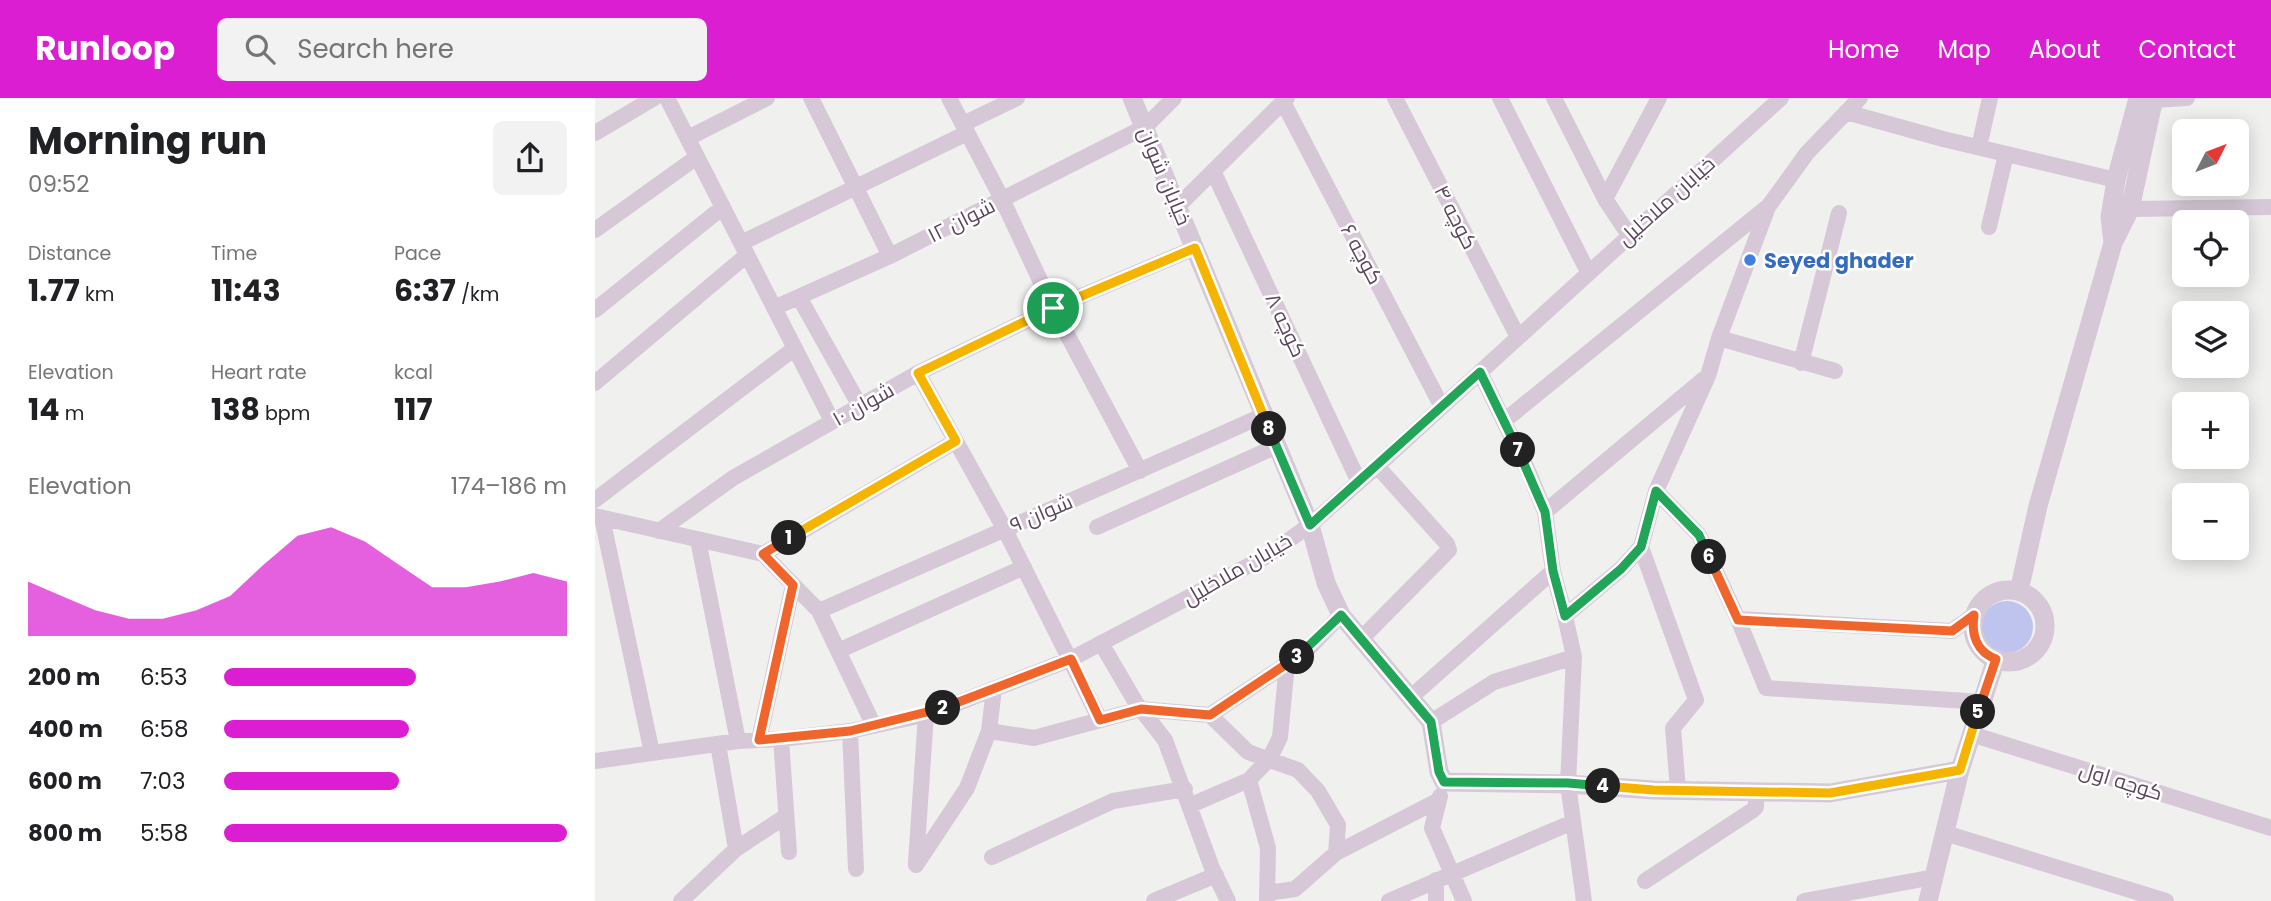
<!DOCTYPE html>
<html lang="en">
<head>
<meta charset="utf-8">
<style>
	:root { --surface:#fff; --page:#f2f2f2; --text:#202124; --muted:#757577; --accent:#db1ed1 }
	body { margin:0; font-family:Poppins,Cairo,sans-serif; background:var(--page); color:var(--text); height:100vh; display:flex; flex-direction:column; font-size:26px; white-space:nowrap }
	* { box-sizing:border-box; margin:0 }
	p { font-size:23px; color:var(--muted) }
	.icon { flex:none; width:38px; height:38px; fill:none; stroke:currentColor; stroke-width:2; stroke-linecap:round; stroke-linejoin:round }
	.map { position:relative; flex:1; overflow:hidden }
	.details { display:flex; flex-direction:column; background:var(--surface); width:595px }
	.details>* { flex:none }
	.needle { width:46px; rotate:48deg }
	.tools { position:absolute; left:1577px; top:21px; display:grid; gap:14px }
	.tools a { display:grid; place-items:center; width:77px; height:77px; border-radius:10px; background:var(--surface); box-shadow:0 4px 18px #0003; font-size:35px }
	.pin { position:absolute; display:grid; place-items:center; width:60px; height:60px; color:#fff; margin:-30px; border:4px solid #fff; border-radius:50%; box-shadow:0 2px 7px #0007 }
	.km { position:absolute; width:35px; height:35px; margin:-18px; border-radius:50%; background:#222; color:#fff; font-size:19px; line-height:35px; text-align:center }
	.round { display:grid; place-items:center; flex:none; width:74px; height:74px; border-radius:10px; background:var(--page) }
	.overview { display:flex; align-items:center; justify-content:space-between; height:119px; padding:0 28px }
	h1 { font-size:38px; font-weight:700; line-height:52px }
	.stats { display:grid; grid-template-columns:repeat(3,1fr); gap:10px; height:119px; padding:7px 28px }
	.stats div { display:grid; align-content:center }
	.stats b { font-size:30px; font-weight:700 }
	.stats small { font-size:19px; font-weight:400 }
	.stats p { font-size:19px }
	.chart { height:196px; padding:14px 28px }
	.chart p { display:flex; justify-content:space-between }
	.chart svg { width:100%; height:126px; margin-top:7px; fill:var(--accent); opacity:.7 }
	ul { padding:0 28px; list-style:none; font-size:23px }
	li { display:grid; grid-template-columns:112px 84px 1fr; align-items:center; height:52px }
	li i { height:18px; border-radius:9px; background:var(--accent) }
	header { display:flex; align-items:center; gap:42px; box-sizing:border-box; height:98px; padding:0 35px; background:var(--accent); color:#fff }
	header strong { font-size:33px }
	nav { display:flex; gap:38px; margin-inline-start:auto; font-size:24px }
	.search { width:490px; height:63px; background:var(--page); display:flex; align-items:center; gap:18px; box-sizing:border-box; padding:0 24px; border-radius:10px; color:var(--muted); font-size:26px }
	main { display:flex; flex:1; min-height:0 }
	.map>svg:first-child { display:block }
	.green { fill:#bec4ed }
	.lines { fill:none; stroke-linecap:round; stroke-linejoin:round }
	.minor { stroke:#d7c8d8; stroke-width:16 }
	.tertiary { stroke:#d7c8d8; stroke-width:19 }
	.split-1-casing { stroke:#fff; stroke-width:14 }
	.split-2-casing { stroke:#fff; stroke-width:14 }
	.split-3-casing { stroke:#fff; stroke-width:14 }
	.split-4-casing { stroke:#fff; stroke-width:14 }
	.split-5-casing { stroke:#fff; stroke-width:14 }
	.split-6-casing { stroke:#fff; stroke-width:14 }
	.split-7-casing { stroke:#fff; stroke-width:14 }
	.split-8-casing { stroke:#fff; stroke-width:14 }
	.split-9-casing { stroke:#fff; stroke-width:14 }
	.split-1 { stroke:#f5b400; stroke-width:9 }
	.split-2 { stroke:#f0652b; stroke-width:9 }
	.split-3 { stroke:#f0652b; stroke-width:9 }
	.split-4 { stroke:#22a559; stroke-width:9 }
	.split-5 { stroke:#f5b400; stroke-width:9 }
	.split-6 { stroke:#f0652b; stroke-width:9 }
	.split-7 { stroke:#22a559; stroke-width:9 }
	.split-8 { stroke:#22a559; stroke-width:9 }
	.split-9 { stroke:#f5b400; stroke-width:9 }
	.shop-dot { fill:#3f7fe0; stroke:#fff; stroke-width:2.5 }
	.labels { text-anchor:middle; dominant-baseline:central; stroke-width:5; stroke-linejoin:round; paint-order:stroke }
	.street-label { font-size:21px; fill:#5b475b; stroke:#fff }
	.shop-label { font-size:21px; font-weight:bold; fill:#366cbe; stroke:#fff; text-anchor:start }
</style>
</head>
<body>
<header>
<strong>Runloop</strong>
<div class="search"><svg class="icon" aria-label="search" viewBox="0 0 24 24"><circle cx="10" cy="10" r="6"/><path d="M15 15l6 6"/></svg>Search here</div>
<nav><a>Home</a><a>Map</a><a>About</a><a>Contact</a></nav>
</header>
<main>
<section class="details">
<div class="overview"><div><h1>Morning run</h1><p>09:52</p></div><a class="round"><svg class="icon" aria-label="share" viewBox="0 0 24 24"><path d="M12 15V3M7 8l5-5 5 5M5 13v7h14v-7"/></svg></a></div>
<div class="stats">
<div><p>Distance</p><b>1.77<small> km</small></b></div>
<div><p>Time</p><b>11:43</b></div>
<div><p>Pace</p><b>6:37<small> /km</small></b></div>
</div>
<div class="stats">
<div><p>Elevation</p><b>14<small> m</small></b></div>
<div><p>Heart rate</p><b>138<small> bpm</small></b></div>
<div><p>kcal</p><b>117</b></div>
</div>
<div class="chart"><p><span>Elevation</span>174–186 m</p>
<svg viewBox="0 0 160 44" preserveAspectRatio="none"><path d="M0 44V25L10 30L20 35L30 38L40 38L50 35L60 30L70 19L80 9L90 6L100 11L110 19L120 27L130 27L140 25L150 22L160 25V44z"/></svg>
</div>
<ul>
<li><b>200 m</b>6:53<i style="width:56%"></i></li>
<li><b>400 m</b>6:58<i style="width:54%"></i></li>
<li><b>600 m</b>7:03<i style="width:51%"></i></li>
<li><b>800 m</b>5:58<i style="width:100%"></i></li>
</ul>
</section>
<div class="map">
<svg width="1676" height="803" viewBox="0 0 1676 803">
	<rect width="100%" height="100%" fill="#f0f1ee"/>
	<!-- green -->
	<path class="green" d="M1386 529a26 26 0 1 1 52 0a26 26 0 1 1-52 0Z"/>
	<g class="lines">
		<!-- minor -->
		<path class="minor" d="M72 0 237 323
			M216 0 295 158
			M354 0 407 101 458 210 545 373
			M800 0 923 239
			M905 0 993 174
			M959 0 1010 101
			M1558 2 1592 0
			M688 4 847 309
			M1251 14 1348 41 1521 82
			M368 26 422 0
			M0 35 59 0
			M93 40 172 0
			M1384 49 1395 0
			M618 73 763 382
			M583 108 692 0
			M1535 111 1676 109
			M1394 129 1411 56
			M0 132 102 59
			M1034 137 1010 101 1064 0
			M146 145 372 35
			M204 199 265 308
			M179 210 295 158 550 29 579 0
			M0 212 128 109
			M1124 240 1240 273
			M1206 265 1244 115
			M885 274 934 375 950 414 958 473 970 518
			M323 275 409 430 505 622
			M0 285 152 157
			M909 323 1171 110
			M1061 393 1104 437 1143 521 1357 533 1379 517
			M0 402 200 250
			M950 414 1109 281
			M0 418 168 456 224 513 279 628
			M7 420 57 655
			M502 429 682 348
			M64 433 138 380 323 275 458 210 600 150
			M103 442 143 643
			M1046 449 1101 602 1078 630 1083 692
			M168 456 361 343
			M224 513C372 447 521 384 669 317
			M1143 521 1171 590 1387 604
			M765 542 854 452 852 446 782 368
			M506 545 541 605 570 642 617 770 633 803
			M243 553 429 469
			M816 599 958 473
			M615 617 653 654 703 672 723 693 743 727 741 755
			M836 624 899 584 979 559
			M255 633 261 771
			M394 633 439 640 546 611 615 617 692 566
			M1376 636 1676 730
			M186 641 194 754
			M164 642 198 487
			M123 646 141 751
			M0 663 143 643 186 641 255 633 337 615 476 561 670 459 715 427 782 368 1186 0
			M845 698 837 730 869 803
			M596 707 654 682
			M1350 735 1571 803
			M397 759 518 703 590 691
			M321 764 331 616
			M321 767 372 690 394 633 399 591
			M1050 783 1158 712 1161 709V694
			M672 795 700 791 741 755 844 702
			M86 803 141 751 191 718
			M559 803 621 777
			M672 803 673 750 654 682 675 660 685 639 692 566 714 550 746 517
			M794 803 978 724
			M841 803V782
			M989 803 973 686 979 559 970 518 1026 471 1046 449 1061 393 1113 278 1124 240 1173 109 1212 55 1265 0
			M1209 803 1339 779"/>
		<!-- tertiary -->
		<path class="tertiary" d="M537 0 715 427 731 485 746 517 836 624 844 674 849 684 973 686 1059 692 1235 695 1365 672
			M1518 145 1515 119 1521 82 1543 0
			M1378 528a36 36 0 1 1 72 0a36 36 0 1 1-72 0Z
			M1424 493 1443 408 1518 145 1535 111 1559 0
			M1333 803 1365 672 1401 561"/>
	</g>
	<g class="lines">
		<!-- split-1 casing -->
		<g class="split-1-casing">
			<path id="split-1" d="M194 440 361 343 323 275 458 210"/>
		</g>
		<!-- split-2 casing -->
		<g class="split-2-casing">
			<path id="split-2" d="M194 440 168 456 198 487 164 642 255 633 348 610"/>
		</g>
		<!-- split-3 casing -->
		<g class="split-3-casing">
			<path id="split-3" d="M348 610 476 561 505 622 546 611 615 617 702 559"/>
		</g>
		<!-- split-4 casing -->
		<g class="split-4-casing">
			<path id="split-4" d="M702 559 746 517 836 624 844 674 849 684 973 685 1008 688"/>
		</g>
		<!-- split-5 casing -->
		<g class="split-5-casing">
			<path id="split-5" d="M1008 688 1059 692 1235 695 1365 672 1383 614"/>
		</g>
		<!-- split-6 casing -->
		<g class="split-6-casing">
			<path id="split-6" d="M1114 459 1143 522 1357 533 1379 517C1376 537 1382 554 1401 561L1383 614"/>
		</g>
		<!-- split-7 casing -->
		<g class="split-7-casing">
			<path id="split-7" d="M923 352 950 414 958 473 970 518 1026 471 1046 449 1061 393 1104 437 1114 459"/>
		</g>
		<!-- split-8 casing -->
		<g class="split-8-casing">
			<path id="split-8" d="M674 331 715 427 885 274 923 352"/>
		</g>
		<!-- split-9 casing -->
		<g class="split-9-casing">
			<path id="split-9" d="M458 210 600 150 674 331"/>
		</g>
		<!-- split-1 -->
		<use href="#split-1" class="split-1"/>
		<!-- split-2 -->
		<use href="#split-2" class="split-2"/>
		<!-- split-3 -->
		<use href="#split-3" class="split-3"/>
		<!-- split-4 -->
		<use href="#split-4" class="split-4"/>
		<!-- split-5 -->
		<use href="#split-5" class="split-5"/>
		<!-- split-6 -->
		<use href="#split-6" class="split-6"/>
		<!-- split-7 -->
		<use href="#split-7" class="split-7"/>
		<!-- split-8 -->
		<use href="#split-8" class="split-8"/>
		<!-- split-9 -->
		<use href="#split-9" class="split-9"/>
	</g>
	<!-- markers -->
	<circle class="shop-dot" cx="1155" cy="162" r="7"/>
	<g class="labels">
		<!-- street labels -->
		<g class="street-label">
			<text transform="translate(570 78) rotate(67)">خیابان شوان</text>
			<text transform="translate(1071 103) rotate(-42)">خیابان ملاخلیل</text>
			<text transform="translate(861 119) rotate(63)">کوچه ۴</text>
			<text transform="translate(366 122) rotate(-27)">شوان ۱۲</text>
			<text transform="translate(767 156) rotate(62)">کوچه ۶</text>
			<text transform="translate(691 227) rotate(65)">کوچه ۸</text>
			<text transform="translate(268 306) rotate(-29)">شوان ۱۰</text>
			<text transform="translate(446 415) rotate(-23)">شوان ۹</text>
			<text transform="translate(642 471) rotate(-30)">خیابان ملاخلیل</text>
			<text transform="translate(1526 683) rotate(17)">کوچه اول</text>
		</g>
		<!-- shop labels -->
		<g class="shop-label">
			<text x="1169" y="162">Seyed ghader</text>
		</g>
	</g>
</svg>
<div class="tools">
<a><svg class="needle" viewBox="-14 -14 28 28"><path d="M0-13l5 13h-10z" fill="#e53935"/><path d="M0 13l5-13h-10z" fill="#757577"/></svg></a>
<a><svg class="icon" aria-label="locate" viewBox="0 0 24 24"><circle cx="12" cy="12" r="6"/><path d="M12 2v4M12 18v4M2 12h4M18 12h4"/></svg></a>
<a><svg class="icon" aria-label="layers" viewBox="0 0 24 24"><path d="M12 4l9 5-9 5-9-5zM3 14l9 5 9-5"/></svg></a>
<a>+</a>
<a>−</a>
</div>
<div class="pin" style="left:458px;top:210px;background:#1e9e55"><svg class="icon" aria-label="arrive" viewBox="0 0 24 24"><path d="M6 21V4h12l-3 4 3 4H6"/></svg></div>
<b class="km" style="left:194px;top:440px">1</b>
<b class="km" style="left:348px;top:610px">2</b>
<b class="km" style="left:702px;top:559px">3</b>
<b class="km" style="left:1008px;top:688px">4</b>
<b class="km" style="left:1383px;top:614px">5</b>
<b class="km" style="left:1114px;top:459px">6</b>
<b class="km" style="left:923px;top:352px">7</b>
<b class="km" style="left:674px;top:331px">8</b>
</div>
</main>
</body>
</html>
